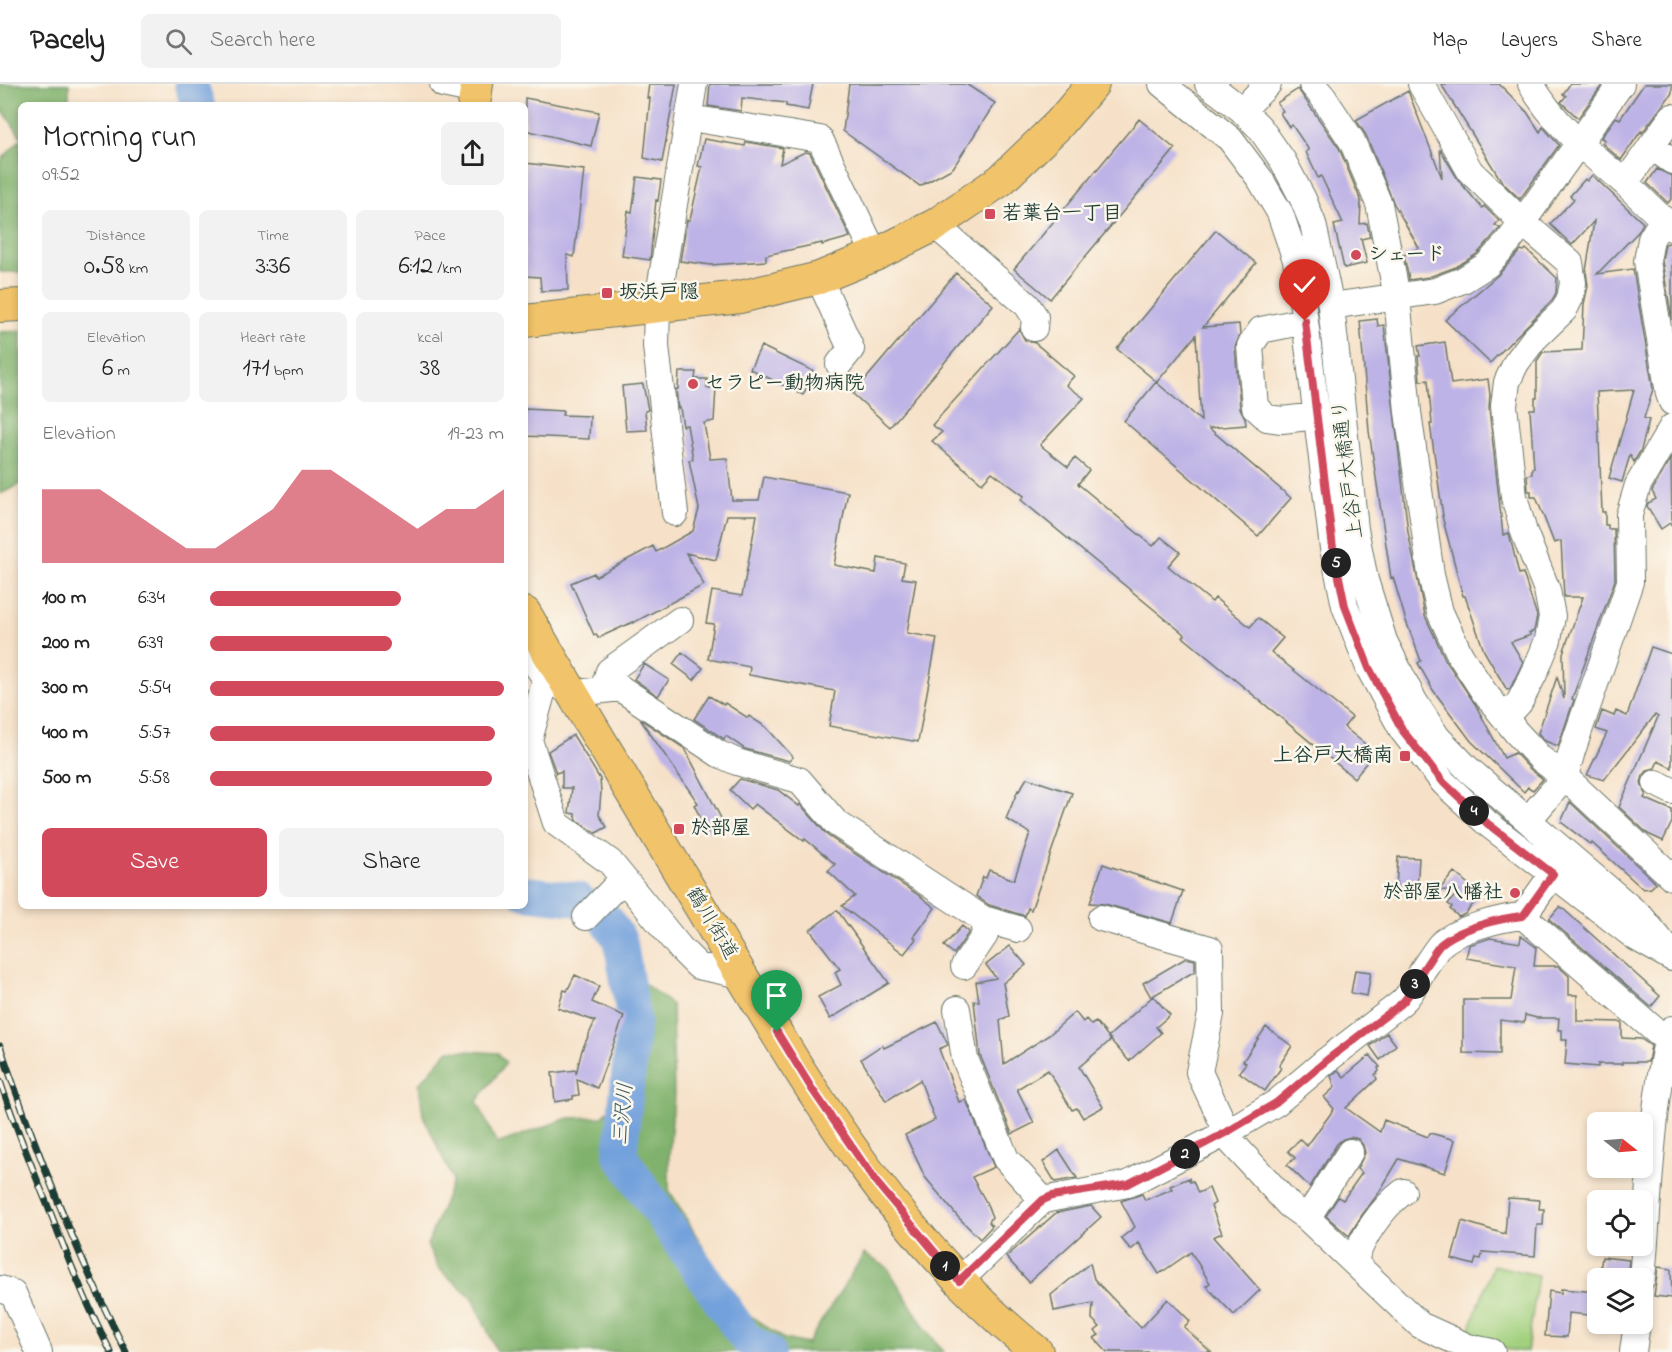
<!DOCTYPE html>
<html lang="en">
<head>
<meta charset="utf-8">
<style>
	:root { --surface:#fff; --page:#f2f2f2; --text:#222; --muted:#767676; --line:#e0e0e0; --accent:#d1495b }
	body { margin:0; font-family:"Indie Flower","Klee One",sans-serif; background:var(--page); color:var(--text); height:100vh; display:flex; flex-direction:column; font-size:22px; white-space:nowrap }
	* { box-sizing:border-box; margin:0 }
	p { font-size:20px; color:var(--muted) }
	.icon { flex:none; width:33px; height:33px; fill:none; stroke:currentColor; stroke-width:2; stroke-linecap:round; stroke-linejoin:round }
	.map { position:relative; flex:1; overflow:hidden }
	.panel { position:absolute; left:18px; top:18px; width:510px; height:807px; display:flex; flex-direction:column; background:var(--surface); border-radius:9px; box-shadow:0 3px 9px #0003 }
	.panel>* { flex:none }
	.needle { width:39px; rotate:107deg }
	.fabs { position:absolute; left:1587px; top:1028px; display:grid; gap:12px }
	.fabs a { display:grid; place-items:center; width:66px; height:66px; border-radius:9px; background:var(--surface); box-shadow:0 3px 9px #0003; font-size:30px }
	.pin { position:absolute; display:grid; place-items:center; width:51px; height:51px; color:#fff; margin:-62px -26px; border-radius:50% 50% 50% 0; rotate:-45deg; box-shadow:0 0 6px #0007 }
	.pin .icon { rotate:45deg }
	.km { position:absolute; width:30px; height:30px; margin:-15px; border-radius:50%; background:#222; color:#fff; font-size:16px; line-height:30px; text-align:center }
	.round { display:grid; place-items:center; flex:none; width:63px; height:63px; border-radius:9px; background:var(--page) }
	.summary { display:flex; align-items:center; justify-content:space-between; height:102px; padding:0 24px }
	h1 { font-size:33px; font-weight:600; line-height:45px }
	.figures { display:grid; grid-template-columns:repeat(3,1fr); gap:9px; height:102px; padding:6px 24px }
	.figures div { display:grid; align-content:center; border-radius:9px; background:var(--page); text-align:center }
	.figures b { font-size:26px; font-weight:600 }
	.figures small { font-size:16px; font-weight:400 }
	.figures p { font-size:16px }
	.chart { height:168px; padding:12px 24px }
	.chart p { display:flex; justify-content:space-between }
	.chart svg { width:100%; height:108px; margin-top:6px; fill:var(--accent); opacity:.7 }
	.cta { display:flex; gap:12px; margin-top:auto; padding:12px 24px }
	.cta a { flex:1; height:69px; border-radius:9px; background:var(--accent); color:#fff; font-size:24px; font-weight:600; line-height:69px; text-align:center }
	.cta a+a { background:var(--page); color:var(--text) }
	ul { padding:0 24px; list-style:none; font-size:20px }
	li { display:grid; grid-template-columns:96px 72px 1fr; align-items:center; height:45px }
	li i { height:15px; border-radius:8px; background:var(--accent) }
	header { display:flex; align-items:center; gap:36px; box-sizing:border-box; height:84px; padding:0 30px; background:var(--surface); border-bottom:2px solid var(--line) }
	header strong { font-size:28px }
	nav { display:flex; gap:33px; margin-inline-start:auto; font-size:21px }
	.search { width:420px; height:54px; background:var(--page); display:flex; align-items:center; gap:15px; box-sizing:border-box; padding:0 21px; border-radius:9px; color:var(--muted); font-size:22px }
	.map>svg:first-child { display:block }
	.green { fill:#a2d07e; stroke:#608659; stroke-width:1.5 }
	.forest { fill:#81b26d; stroke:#507850; stroke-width:1.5 }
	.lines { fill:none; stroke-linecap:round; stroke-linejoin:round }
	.river { stroke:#73a1dc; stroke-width:34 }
	.building { fill:#beb3e6 }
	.minor-casing { stroke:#6a7668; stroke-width:28 }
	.major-casing { stroke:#6a7668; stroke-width:34 }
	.minor { stroke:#fff; stroke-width:26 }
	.major { stroke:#f1c36a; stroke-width:32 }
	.rail-casing { stroke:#1f3d34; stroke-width:7 }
	.rail { stroke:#fbf7ec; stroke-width:4.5; stroke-dasharray:14; stroke-linecap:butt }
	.route-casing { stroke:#fff; stroke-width:12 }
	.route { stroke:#d1495b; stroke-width:8 }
	.poi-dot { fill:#d1495b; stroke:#fbf7ec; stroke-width:2 }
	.labels { text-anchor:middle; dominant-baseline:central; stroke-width:5; stroke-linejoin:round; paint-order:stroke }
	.poi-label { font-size:20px; font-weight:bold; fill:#1f3d34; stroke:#fbf7ec; text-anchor:start }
	.street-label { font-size:20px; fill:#1f3d34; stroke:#fbf7ec }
	.water-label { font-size:21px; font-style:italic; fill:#385b66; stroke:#fbf7ec }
</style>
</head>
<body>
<header>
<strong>Pacely</strong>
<div class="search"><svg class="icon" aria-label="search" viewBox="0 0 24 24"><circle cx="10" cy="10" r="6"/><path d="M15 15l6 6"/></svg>Search here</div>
<nav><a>Map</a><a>Layers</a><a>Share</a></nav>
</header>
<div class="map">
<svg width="1672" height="1268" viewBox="0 0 1672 1268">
	<rect width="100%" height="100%" fill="#fbf7ec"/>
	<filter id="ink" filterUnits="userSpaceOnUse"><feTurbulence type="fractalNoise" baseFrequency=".0167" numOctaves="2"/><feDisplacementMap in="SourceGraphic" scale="12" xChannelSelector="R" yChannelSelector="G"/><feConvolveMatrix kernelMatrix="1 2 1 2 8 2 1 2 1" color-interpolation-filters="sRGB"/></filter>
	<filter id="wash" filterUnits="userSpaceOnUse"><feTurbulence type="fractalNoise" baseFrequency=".008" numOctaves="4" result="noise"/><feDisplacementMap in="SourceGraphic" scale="24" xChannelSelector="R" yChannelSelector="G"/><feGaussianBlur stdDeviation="1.35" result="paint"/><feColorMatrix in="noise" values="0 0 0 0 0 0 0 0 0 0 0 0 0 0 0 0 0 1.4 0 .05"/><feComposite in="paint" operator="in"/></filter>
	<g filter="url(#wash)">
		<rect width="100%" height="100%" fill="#f6e1c8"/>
		<!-- green -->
		<path class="green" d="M1493 1181 1538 1191 1527 1268 1495 1264 1466 1255Z"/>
		<!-- forest -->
		<path class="forest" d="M0 0H69V21H21V53L0 22Z
			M21 55V188H0V77Z
			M21 247V400L0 410V248Z
			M641 897 672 921 674 1012 669 1072V1106L719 1190 742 1226 784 1255 807 1260 864 1170 887 1183 925 1244 944 1268H497L473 1214 439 1185 427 1161 453 1096 423 1031 419 1000 449 966 498 969 506 979 477 1017 497 1060 568 1034 602 1033 640 991Z"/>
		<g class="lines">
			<!-- river -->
			<path class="river" d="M191 0 198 21
				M525 809 577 815 606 835 620 856 634 936 620 1071 746 1255 768 1268"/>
		</g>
		<g id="blocks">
			<!-- building -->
			<path class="building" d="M649 0H676L662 78 644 74 650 14H647Z
				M710 0H813L808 26 786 22V19L742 14 741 27 708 22Z
				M849 0H966L995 19 953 84 920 102 843 47Z
				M1441 0H1499L1527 28 1540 48 1543 43 1559 61 1520 115 1502 98Z
				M1570 0H1603L1578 34 1561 18 1566 12 1563 10Z
				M1644 0H1672V9L1642 49 1641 47 1621 76 1602 59 1605 56 1601 54 1616 33 1620 35Z
				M1298 5 1339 64 1361 117 1360 140 1367 139 1370 153 1361 155 1367 179 1344 184 1334 141 1343 139 1321 92 1318 94 1306 68 1309 66 1292 41 1289 43 1280 29 1283 27 1277 19Z
				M1408 7 1442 94 1440 65 1459 97 1482 124 1484 122 1499 137 1495 141 1500 144 1477 170 1456 183 1429 193 1409 196 1404 171 1419 164 1394 120 1366 51 1356 36Z
				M525 14 599 28 591 62 525 46Z
				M1139 35 1175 65 1050 215 1014 185Z
				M704 55 745 62 746 58 783 64 780 80 805 68 810 69 850 153 822 161V159L766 171V177L711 181 680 177 687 136H690L702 83 698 82Z
				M525 79 584 86 574 173 567 171 568 206 541 207 540 193 525 192Z
				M1657 85 1672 92V114L1668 119 1647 99Z
				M1592 91 1643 139 1638 148 1597 190 1633 185 1653 305 1644 334 1649 336 1641 366 1634 378 1630 371 1622 398 1609 394 1634 306 1597 308 1602 428H1605V441H1608V445H1614L1615 496 1572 615 1574 616 1558 662 1545 657 1538 649 1557 593 1564 615 1563 569 1583 513H1564L1561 457 1554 459 1536 413H1531V407H1528L1527 391 1532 390V384H1534L1530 325H1535V314H1537V277L1543 268 1582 266 1584 220 1588 202 1586 187 1594 137 1572 161 1550 140 1574 115 1570 112 1585 95 1587 97Z
				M637 93 661 96 658 117 656 116 650 176 622 172 628 127 632 128Z
				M1216 146 1256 179 1203 243 1239 240 1240 251 1235 263 1240 324 1245 334 1246 341 1209 344 1291 414 1258 452 1124 337 1156 298 1201 337 1196 251 1157 298 1117 265Z
				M1669 159H1672V236L1662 177 1665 160Z
				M1526 165 1557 194 1556 209 1552 216 1490 279 1445 236 1498 191 1521 166 1524 167Z
				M956 189 993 221 890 343 853 310Z
				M1377 235 1378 242 1384 241 1408 448 1425 532 1446 577 1475 620 1504 674 1515 669 1530 685 1543 695 1533 706 1528 703 1524 708 1471 657 1433 606 1418 579 1421 577 1406 537 1393 493 1391 494 1369 347 1360 237Z
				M1019 245 1025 256 1035 259 1074 292 1066 301 1084 314 1040 361 1068 383 1075 374 1089 386 1078 400 1153 462 1161 453 1180 468 1168 482 1212 518 1215 514 1250 543 1258 534 1283 554 1271 568 1352 633 1344 643 1375 668 1354 694 1183 553 1185 551 1021 416 1024 412 992 388 982 399 932 357 942 348 932 341Z
				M1445 258 1451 300 1488 295 1490 311 1489 324 1503 451 1509 449 1519 490 1523 489 1537 532 1534 547 1529 549 1531 551 1511 558 1523 578 1510 605 1507 606 1484 567 1465 512H1463L1442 432H1443L1430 340H1432L1428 296 1420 297 1418 272H1420L1418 262Z
				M761 262 815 288 803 311 750 285Z
				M679 288H696L695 295H707V304H716L714 337 704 339 710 375 727 374 732 416H759L764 393 848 408 834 481 876 489 878 474 905 479 902 494 916 496 907 549 937 554 918 658 829 642 835 607 749 591 750 583 708 575 714 540 706 539 712 507 742 512 757 431H727L716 476 686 469 704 501 633 539V538L598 554 596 550 594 551 571 499 594 489 595 493 653 462 656 468 693 447 699 425 689 376 693 375 687 341 683 342 680 324H678L676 305H678Z
				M643 300 648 326 645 327 647 346 626 347 622 302Z
				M525 325 563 327 562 331 590 332 589 355 525 352Z
				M1671 374 1672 442 1670 439 1661 445 1647 422 1648 419 1656 415 1652 407Z
				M1651 563 1672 570V684L1658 677 1655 684 1648 686 1643 692 1641 699 1646 710 1644 714 1672 726V738L1663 757 1648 750 1619 723 1658 633 1655 631 1604 696 1587 691 1607 649 1596 645 1602 627 1614 632 1616 627 1627 632Z
				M682 568 703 584 694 596 673 580Z
				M644 580 669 596 658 612 634 595Z
				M709 612 724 621 725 619 748 634 749 632 766 643 793 673 789 677 745 665 726 652 724 655 694 635Z
				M640 635 685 665 724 740 708 748 694 721 698 719Z
				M573 651 600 695 601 708 599 731 607 743 596 749 577 736 575 730 569 729 572 704H562V687L556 689 548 667Z
				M1027 694 1072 709 1031 826 1028 824 1025 832 989 821 976 812 983 793 986 794 989 786 1014 796 1030 749 1006 735 1018 706 1019 707Z
				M740 695 778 706 799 722 800 720 828 752 920 812 935 824 914 853 916 855 904 870 842 822 855 812 828 787 835 780 805 755 804 757 755 720 750 725 730 706Z
				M1570 718 1656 799 1651 804 1643 805 1592 759 1591 761 1561 738Z
				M1398 773 1419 774 1417 805 1396 804Z
				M1103 780 1183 807 1172 839 1105 820 1090 819Z
				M1454 788 1481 811 1465 830 1459 833 1450 825 1452 823 1448 820 1459 807 1439 806Z
				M1560 822 1660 912 1651 923 1549 835Z
				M837 826 889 899 830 935 818 913 841 901 835 888 840 885 810 846Z
				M962 842 969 848 954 870 944 862Z
				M1521 852 1536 863 1534 882H1558L1569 892V911H1577V937L1622 938V954L1641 955 1651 962 1648 978H1622V980H1598V983L1565 980 1567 956H1562V946H1558L1559 934H1537L1525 931 1524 939 1500 936V970L1463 969V916H1511L1516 882 1466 874 1469 861 1490 854 1520 859Z
				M1010 862 1026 881 1003 899 1009 932 1000 936 1004 980 1049 951 1075 928 1083 938 1086 935 1091 941 1096 938 1111 956 1079 983 1103 1023 1083 1034 1077 1024 1072 1026 1048 986 1017 1005 1034 1039 1012 1050 980 971 974 917H979L976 898 996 894 986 881Z
				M1186 874 1195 876V887L1151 913 1143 899Z
				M1355 886 1371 888 1367 912 1351 909Z
				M575 891 599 902 592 918 624 932 597 1004 577 995 579 1011 573 1012V1015L555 1018 552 989 576 986V990L582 966 595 937 558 924 564 906 567 907Z
				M1153 912 1170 931 1156 943 1161 949 1129 977 1108 953Z
				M937 938 948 961 939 965 959 1018 966 1016 994 1083 972 1093 986 1118 992 1133 989 1138 992 1142 980 1155 958 1133 925 1093 905 1051 935 1036 920 996 886 1017 861 975 882 961 884 964Z
				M1266 943 1292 962 1279 982 1281 984 1265 1007 1239 988 1246 979 1243 977Z
				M1387 949 1396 961 1380 976 1370 962Z
				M1370 971 1380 983 1378 984 1379 987 1375 991 1377 995 1346 1024 1380 1048 1384 1036 1428 1053 1430 1049 1455 1056 1445 1089 1399 1075 1378 1110 1362 1131 1349 1152 1326 1132 1338 1113 1343 1116 1362 1089 1357 1085 1365 1069 1363 1061 1358 1055 1351 1053 1343 1055 1337 1060 1310 1103 1287 1081 1295 1074 1288 1067 1300 1055 1307 1062 1334 1025 1324 1013 1335 1003 1331 992 1338 986 1344 993Z
				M1059 1066 1077 1094 1055 1098 1043 1078Z
				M1189 1094 1190 1098 1193 1097 1198 1109 1209 1104 1215 1119 1211 1122 1222 1149 1213 1153 1260 1206 1234 1231 1206 1202 1210 1199 1191 1168 1159 1190 1139 1159 1131 1166 1121 1154 1135 1143 1121 1117 1142 1110 1145 1116 1172 1105 1170 1102Z
				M1508 1114 1540 1116 1539 1125H1544L1543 1141H1537L1535 1172 1483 1168 1481 1175 1476 1174 1474 1181 1452 1175 1462 1137 1505 1150Z
				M1091 1122 1101 1133 1029 1198 1006 1173 1056 1129Z
				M1602 1173 1629 1176 1627 1194H1599Z
				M1090 1179 1094 1195 1141 1244 1168 1215 1190 1237 1184 1243 1211 1268H1107L1094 1254 1099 1251 1095 1247 1100 1243 1092 1235 1093 1219 1054 1227 1051 1211Z
				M1658 1183 1671 1185 1672 1214 1654 1212Z
				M1561 1205 1598 1208V1232L1569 1229 1567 1253 1545 1252 1549 1207 1561 1209Z"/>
		</g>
	</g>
	<g filter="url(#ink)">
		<use href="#blocks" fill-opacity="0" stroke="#6a7668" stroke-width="1.5"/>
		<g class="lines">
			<!-- minor casing -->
			<g class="minor-casing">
				<path id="minor" d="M443 0 476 7
					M1162 0 1230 55 1260 95 1280 129 1296 176 1305 237 1333 464 1345 522 1369 584 1403 647 1444 699 1488 740 1635 853 1672 874
					M1208 0 1242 26 1260 44 1283 77 1303 115 1313 140 1331 222 1355 445 1365 496 1384 557 1414 617 1437 653 1469 686 1642 834 1666 863
					M1312 0 1323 13 1352 57 1379 120 1397 213 1408 328 1431 491 1440 528 1460 571 1484 608 1516 648 1541 675 1565 693 1672 793
					M1421 0 1470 87 1522 138 1570 179 1573 199 1570 214 1564 226 1534 255 1516 279 1507 298 1504 322 1514 413 1524 448 1547 506 1552 532 1548 556 1535 588 1519 619 1505 634
					M1531 0C1554 41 1590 69 1625 99L1672 33
					M1242 26 1268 0
					M690 34 820 55 875 171
					M1651 62 1672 77
					M1625 99 1672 144
					M1663 135 1651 155 1647 177 1669 310 1672 318
					M935 141 1027 221 1035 233 1034 244
					M819 194 851 265 839 280
					M1331 222 1435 207 1463 196 1487 181 1509 157 1621 0
					M1305 237 1261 246 1250 262 1255 323 1267 334 1282 336 1317 332
					M675 429 656 262 657 223 694 0
					M525 565 546 595 554 597 573 611 586 608 620 604 719 670 737 678 799 696 836 739 983 835 1018 845
					M546 595 529 656 556 739 610 778 681 865 698 882 741 891
					M603 606 609 587 680 536
					M1656 699 1672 707
					M1528 736 1565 693 1572 667 1630 498 1629 431 1638 401 1672 343
					M1553 790 1523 832 1658 949 1669 953
					M586 833 623 795
					M1101 834 1210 865 1211 930 1199 988 1227 1048
					M964 882 985 851 983 835
					M957 925 965 975 1006 1075 1043 1116
					M1307 1134 1350 1068
					M1354 1178C1363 1152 1381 1125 1403 1108
					M1642 1194C1648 1131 1649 1067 1659 1004 1662 984 1664 963 1672 945
					M959 1197 1043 1116 1128 1100 1224 1050
					M0 1205 13 1209 39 1268
					M1492 1268 1468 1263 1420 1241 1307 1134 1289 1121 1224 1050 1276 1019 1327 976 1401 919C1412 910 1416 897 1424 884 1429 877 1434 868 1440 861 1457 845 1500 834 1523 832
					M1633 1268 1637 1239"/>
			</g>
			<!-- major casing -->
			<g class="major-casing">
				<path id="major" d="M474 21 477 0
					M0 222 21 221
					M525 237 740 213 819 194 875 171 935 141 1001 96 1059 40 1093 0
					M525 529C588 637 652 743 716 849 806 999 898 1158 1037 1268"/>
			</g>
			<!-- minor -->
			<use href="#minor" class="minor"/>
			<!-- major -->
			<use href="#major" class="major"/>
			<!-- rail casing -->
			<g class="rail-casing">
				<path id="rail" d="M0 962C36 1067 76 1169 126 1268
					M0 997C15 1042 33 1086 51 1130 69 1177 88 1224 111 1268"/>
			</g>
			<!-- rail -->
			<use href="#rail" class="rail"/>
		</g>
	</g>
	<g class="lines" filter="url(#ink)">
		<!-- route casing -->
		<g class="route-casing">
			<path id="route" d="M777 948 812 1005 876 1098 959 1197 1043 1116 1052 1112 1128 1100 1227 1048 1276 1019 1327 976 1401 920C1412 910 1416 897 1424 884 1429 877 1434 868 1440 861 1457 845 1500 834 1523 832L1553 790 1488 740 1444 699 1403 647 1369 584 1345 522 1333 464 1305 237"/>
		</g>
		<!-- route -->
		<use href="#route" class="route"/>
	</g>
	<!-- markers -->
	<g class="poi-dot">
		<rect x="984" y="124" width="12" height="12" rx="3"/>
		<circle cx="1356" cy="171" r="6"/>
		<rect x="601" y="203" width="12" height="12" rx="3"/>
		<circle cx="693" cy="300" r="6"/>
		<rect x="1399" y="666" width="12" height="12" rx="3"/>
		<rect x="673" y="739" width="12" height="12" rx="3"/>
		<circle cx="1515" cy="809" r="6"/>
	</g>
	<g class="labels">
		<!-- poi labels -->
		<g class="poi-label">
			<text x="1002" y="130">若葉台一丁目</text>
			<text x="1368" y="171">シェード</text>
			<text x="619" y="209">坂浜戸隠</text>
			<text x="705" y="300">セラピー動物病院</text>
			<text x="1393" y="672" text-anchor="end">上谷戸大橋南</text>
			<text x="691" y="745">於部屋</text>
			<text x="1503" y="809" text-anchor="end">於部屋八幡社</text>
		</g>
		<!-- street labels -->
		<g class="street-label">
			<text transform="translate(1349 385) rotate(-97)">上谷戸大橋通り</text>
			<text transform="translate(711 840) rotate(59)">鶴川街道</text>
		</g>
		<!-- water labels -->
		<g class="water-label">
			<text transform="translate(624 1030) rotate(-85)">三沢川</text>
		</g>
	</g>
</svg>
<div class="fabs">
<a><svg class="needle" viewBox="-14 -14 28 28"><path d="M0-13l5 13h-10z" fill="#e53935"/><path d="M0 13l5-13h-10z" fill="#767676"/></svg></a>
<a><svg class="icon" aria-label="locate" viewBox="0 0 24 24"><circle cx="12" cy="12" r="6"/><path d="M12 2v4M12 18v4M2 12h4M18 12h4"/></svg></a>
<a><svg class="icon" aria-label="layers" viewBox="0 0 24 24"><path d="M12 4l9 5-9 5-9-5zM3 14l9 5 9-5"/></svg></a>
</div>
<div class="pin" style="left:777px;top:948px;background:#1e9e55"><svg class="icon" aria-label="arrive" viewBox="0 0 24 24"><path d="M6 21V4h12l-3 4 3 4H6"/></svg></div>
<div class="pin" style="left:1305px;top:237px;background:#d93025"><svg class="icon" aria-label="check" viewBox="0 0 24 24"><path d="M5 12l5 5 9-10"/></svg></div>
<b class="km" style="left:945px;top:1182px">1</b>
<b class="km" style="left:1185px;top:1070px">2</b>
<b class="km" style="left:1415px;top:900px">3</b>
<b class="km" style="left:1474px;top:727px">4</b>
<b class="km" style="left:1336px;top:479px">5</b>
<section class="panel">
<div class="summary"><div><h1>Morning run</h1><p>09:52</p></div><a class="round"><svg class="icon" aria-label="share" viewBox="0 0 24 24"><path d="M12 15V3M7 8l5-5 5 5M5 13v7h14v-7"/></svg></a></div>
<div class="figures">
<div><p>Distance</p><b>0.58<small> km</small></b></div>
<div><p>Time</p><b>3:36</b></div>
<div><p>Pace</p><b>6:12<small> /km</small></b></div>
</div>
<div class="figures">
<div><p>Elevation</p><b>6<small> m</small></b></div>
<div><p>Heart rate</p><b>171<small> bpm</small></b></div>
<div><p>kcal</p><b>38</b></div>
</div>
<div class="chart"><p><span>Elevation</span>19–23 m</p>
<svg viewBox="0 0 160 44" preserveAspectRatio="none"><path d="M0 44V14L10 14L20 14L30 22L40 30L50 38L60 38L70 30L80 22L90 6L100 6L110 14L120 22L130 30L140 22L150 22L160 14V44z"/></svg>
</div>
<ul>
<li><b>100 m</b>6:34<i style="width:65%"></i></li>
<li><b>200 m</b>6:39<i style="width:62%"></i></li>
<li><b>300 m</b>5:54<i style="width:100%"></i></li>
<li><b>400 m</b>5:57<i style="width:97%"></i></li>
<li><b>500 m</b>5:58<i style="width:96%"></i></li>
</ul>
<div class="cta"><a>Save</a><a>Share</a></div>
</section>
</div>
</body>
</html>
